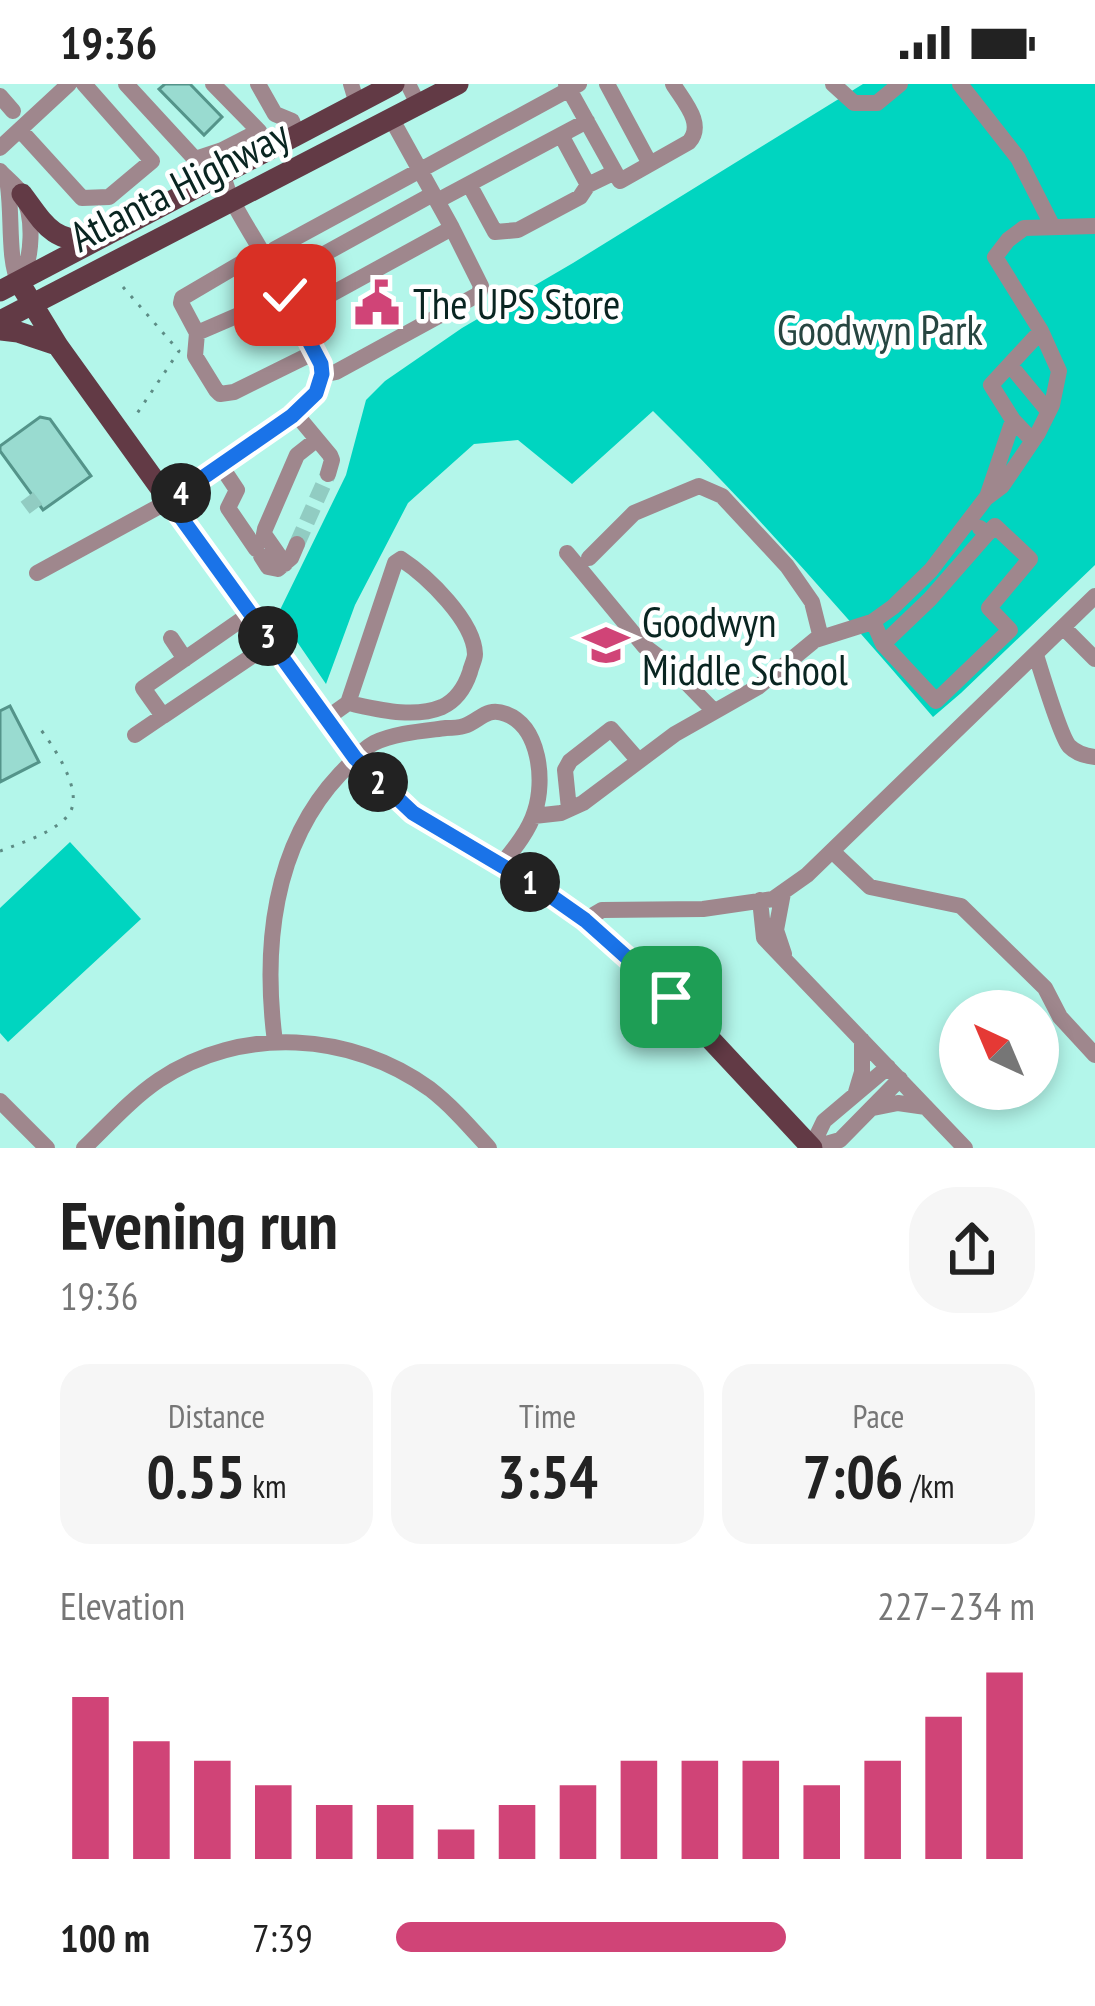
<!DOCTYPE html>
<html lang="en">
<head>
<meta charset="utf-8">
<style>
	:root { --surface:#fff; --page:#f6f6f6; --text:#222; --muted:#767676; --accent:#d04477 }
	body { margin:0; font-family:"PT Sans Narrow",sans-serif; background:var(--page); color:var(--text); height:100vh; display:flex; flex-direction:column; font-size:45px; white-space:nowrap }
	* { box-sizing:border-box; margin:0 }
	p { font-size:39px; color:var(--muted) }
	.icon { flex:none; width:66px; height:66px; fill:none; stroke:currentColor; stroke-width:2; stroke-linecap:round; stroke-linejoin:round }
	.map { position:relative; height:1064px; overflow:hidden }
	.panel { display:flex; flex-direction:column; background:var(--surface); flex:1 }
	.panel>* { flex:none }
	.needle { width:78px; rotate:316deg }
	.buttons { position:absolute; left:939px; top:906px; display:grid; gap:24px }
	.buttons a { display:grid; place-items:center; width:120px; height:120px; border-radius:50%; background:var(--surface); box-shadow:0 6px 18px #0003; font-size:60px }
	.pin { position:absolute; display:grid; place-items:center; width:102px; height:102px; color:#fff; margin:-51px; border-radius:24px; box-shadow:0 6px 18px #0006 }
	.km { position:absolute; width:60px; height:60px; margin:-30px; border-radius:50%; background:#222; color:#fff; font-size:33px; line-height:60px; text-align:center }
	.round { display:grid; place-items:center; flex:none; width:126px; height:126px; border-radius:48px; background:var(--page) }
	.summary { display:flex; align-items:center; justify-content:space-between; height:204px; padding:0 60px }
	h1 { font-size:66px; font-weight:600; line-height:90px }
	.metrics { display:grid; grid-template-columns:repeat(3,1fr); gap:18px; height:204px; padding:12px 60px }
	.metrics div { display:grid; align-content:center; border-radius:30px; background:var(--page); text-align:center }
	.metrics b { font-size:60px; font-weight:600 }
	.metrics small { font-size:33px; font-weight:400 }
	.metrics p { font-size:33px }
	.chart { height:336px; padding:24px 60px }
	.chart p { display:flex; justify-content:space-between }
	.chart svg { width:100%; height:216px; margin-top:12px; stroke:var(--accent); stroke-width:6 }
	ul { padding:0 60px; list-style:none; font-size:39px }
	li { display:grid; grid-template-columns:192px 144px 1fr; align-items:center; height:90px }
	li i { height:30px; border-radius:15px; background:var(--accent) }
	.status { display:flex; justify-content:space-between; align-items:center; height:84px; padding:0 60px; background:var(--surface); direction:ltr }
	.status svg { height:33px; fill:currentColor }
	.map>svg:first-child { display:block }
	.green { fill:#00d5c0 }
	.building { fill:#99dbd0; stroke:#54948a; stroke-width:3 }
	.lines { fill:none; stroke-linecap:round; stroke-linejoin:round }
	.minor-tunnel { stroke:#91ccc2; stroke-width:16; stroke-dasharray:16 8; stroke-linecap:butt }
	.path { stroke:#5d8c85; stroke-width:3; stroke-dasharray:3 9; stroke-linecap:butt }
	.minor { stroke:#9f878d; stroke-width:16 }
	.major { stroke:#623a45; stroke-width:21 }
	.route-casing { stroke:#fff; stroke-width:24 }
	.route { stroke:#1a73e8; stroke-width:15 }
	.labels { text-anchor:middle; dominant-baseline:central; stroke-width:9; stroke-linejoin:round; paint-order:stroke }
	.street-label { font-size:42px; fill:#092521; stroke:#fff }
	.poi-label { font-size:42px; fill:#092521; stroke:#fff; text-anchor:start }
	.park-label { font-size:42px; fill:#274641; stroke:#fff }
</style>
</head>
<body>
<div class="status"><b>19:36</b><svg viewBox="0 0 49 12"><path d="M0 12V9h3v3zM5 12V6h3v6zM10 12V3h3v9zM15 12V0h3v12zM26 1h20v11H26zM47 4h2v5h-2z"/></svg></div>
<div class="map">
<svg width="1095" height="1064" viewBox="0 0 1095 1064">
	<rect width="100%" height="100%" fill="#b3f6ea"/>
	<!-- green -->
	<path class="green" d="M863 0H1095V481L961 609 933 633C842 527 752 424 653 327L572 400 518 356 474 360 408 419 355 521 326 600 278 530 346 391 366 316 385 297 462 244 573 179Z
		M70 758 141 835 8 958 0 949V824Z"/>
	<!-- building -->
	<path class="building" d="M165 0H190L222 33 204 51 159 5Z
		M40 333 50 335 91 392 43 426 0 367V362Z
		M10 622 39 678 0 698V627Z"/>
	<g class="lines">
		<!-- minor-tunnel -->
		<path class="minor-tunnel" d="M27 413 36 425
			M297 460 328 390"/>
		<!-- path -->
		<path class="path" d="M123 203 179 267 134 334
			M0 767C21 759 56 748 69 730 85 707 52 660 38 642"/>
		<!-- minor -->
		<path class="minor" d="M126 0 195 75 222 66 259 47 213 0
			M258 0 275 30 292 37 297 51
			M351 0 357 20
			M408 0 418 20
			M566 0 620 97 689 58C705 40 684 18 673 0
			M607 0 650 80
			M833 0 854 19H877L900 0
			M960 0 1018 74 1053 143
			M0 12 13 27
			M391 34 452 144
			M20 46 82 114 109 113 152 77 84 0
			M561 51 588 101
			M0 64 69 0
			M222 81C223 111 250 145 264 172L268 174
			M0 87C6 94 16 101 21 109 35 131 33 177 19 197
			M7 96C13 125 7 177 19 198
			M469 100 495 148 518 146 580 113 588 101 615 88
			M437 117 587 37
			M262 167 182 214 181 219 197 249 195 272 216 306 220 310 234 308 315 268
			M277 196 433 110
			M295 230 452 144 481 202 479 210 336 288 322 291
			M1041 247 995 173 1008 156 1024 144 1095 142
			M197 249 285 211
			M1010 281 1048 327
			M295 329 330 371 332 376 328 390
			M221 382 237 406 228 424 256 465
			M987 413 1013 336
			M567 469 644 562 668 580 714 627
			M261 472 268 483 278 485 291 474 297 460
			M589 474 634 429 699 402 722 412 787 482 812 518 821 554
			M285 480 264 450 265 445 297 371 316 356
			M37 489 169 417 292 332 316 309 322 291 321 280 272 187 269 174 275 165 579 0
			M251 529 143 604 163 632 273 558
			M873 537 883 560 936 617 1010 546 989 524 1030 475 995 442 987 450
			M1063 543 1095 575
			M171 554 185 575
			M883 560 930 515 987 450 980 444
			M1036 571C1041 587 1060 651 1069 662 1076 669 1085 672 1095 673
			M327 634 348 619 395 479 401 475C427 492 474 537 475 570 475 576 471 582 470 588 465 603 457 616 442 623 413 635 377 625 348 619
			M135 651 163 632
			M569 725 565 686 570 677 611 645 639 677
			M534 732 561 729 583 719 675 650 758 603 815 556 872 538 893 523 931 486 986 414 1002 402 1038 349 1052 321 1059 287 1041 247 991 301 1013 336 1032 356
			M832 767 870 803 961 822 1045 904 1060 933 1095 971
			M783 809 776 846 784 870
			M760 816 764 854 965 1064
			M585 836 602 826 703 825 773 815 807 791 1095 512
			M275 958C263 865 272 762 340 690 350 680 361 666 374 659 395 649 423 647 446 644 452 644 458 644 464 642 480 637 486 622 506 630 540 643 545 697 535 727 529 747 514 765 501 781
			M856 1008 862 988V956
			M0 1017 47 1064
			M873 1024 898 1019 926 1023
			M84 1064C108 1041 131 1015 159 996 241 941 352 948 430 1005 452 1022 470 1043 489 1064
			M811 1064 824 1037 888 983
			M812 1064 840 1056 900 995"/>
		<!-- major -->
		<path class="major" d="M22 110C45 141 52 158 94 157
			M19 198 58 262 355 675 413 729 521 793 585 836 671 913 812 1064
			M0 207 394 0
			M0 237 458 0
			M0 246 18 248 57 261"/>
	</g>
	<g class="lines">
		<!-- route casing -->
		<g class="route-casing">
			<path id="route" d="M285 211 321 280 322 290 316 309 292 332 169 417 355 674 413 729 538 803 585 836 671 913"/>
		</g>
		<!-- route -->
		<use href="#route" class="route"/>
	</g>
	<!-- icons -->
	<defs>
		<g id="civic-bare" transform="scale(3.6)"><path d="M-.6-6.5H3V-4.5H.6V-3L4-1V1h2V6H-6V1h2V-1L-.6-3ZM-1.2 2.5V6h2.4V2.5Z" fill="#d04477" stroke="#fff" stroke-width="2.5" paint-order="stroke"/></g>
		<g id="school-bare" transform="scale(3.6)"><path d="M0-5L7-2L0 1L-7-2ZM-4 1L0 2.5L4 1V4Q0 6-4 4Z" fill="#d04477" stroke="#fff" stroke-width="2.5" paint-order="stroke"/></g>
	</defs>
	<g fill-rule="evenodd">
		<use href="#civic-bare" x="377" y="219"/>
		<use href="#school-bare" x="606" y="561"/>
	</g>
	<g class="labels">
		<!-- street labels -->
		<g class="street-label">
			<text transform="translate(179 101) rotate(-27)">Atlanta Highway</text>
		</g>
		<!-- poi labels -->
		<g class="poi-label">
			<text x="413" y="219">The UPS Store</text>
			<text x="642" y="537">Goodwyn<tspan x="642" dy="48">Middle School</tspan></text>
		</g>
		<!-- park labels -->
		<g class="park-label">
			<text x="880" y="245">Goodwyn Park</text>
		</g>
	</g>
</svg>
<div class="buttons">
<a><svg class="needle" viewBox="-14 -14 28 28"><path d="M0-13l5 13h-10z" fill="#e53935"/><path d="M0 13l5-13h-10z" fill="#767676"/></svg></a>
</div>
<div class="pin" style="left:671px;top:913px;background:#1e9e55"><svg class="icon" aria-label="arrive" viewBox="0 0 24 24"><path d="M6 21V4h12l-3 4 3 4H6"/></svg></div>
<div class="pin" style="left:285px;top:211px;background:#d93025"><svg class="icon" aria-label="check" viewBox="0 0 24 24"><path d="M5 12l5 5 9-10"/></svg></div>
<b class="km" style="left:530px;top:798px">1</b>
<b class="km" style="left:378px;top:698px">2</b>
<b class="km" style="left:268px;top:552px">3</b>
<b class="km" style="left:181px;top:409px">4</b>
</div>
<section class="panel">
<div class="summary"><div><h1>Evening run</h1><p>19:36</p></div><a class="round"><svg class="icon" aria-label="share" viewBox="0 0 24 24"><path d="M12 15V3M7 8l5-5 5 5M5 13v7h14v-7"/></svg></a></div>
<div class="metrics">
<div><p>Distance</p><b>0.55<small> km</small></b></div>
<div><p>Time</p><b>3:54</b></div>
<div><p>Pace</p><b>7:06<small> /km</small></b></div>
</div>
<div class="chart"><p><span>Elevation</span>227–234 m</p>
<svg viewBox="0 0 160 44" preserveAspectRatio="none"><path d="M5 44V11M15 44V20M25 44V24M35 44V29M45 44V33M55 44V33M65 44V38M75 44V33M85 44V29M95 44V24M105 44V24M115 44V24M125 44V29M135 44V24M145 44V15M155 44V6"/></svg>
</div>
<ul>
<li><b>100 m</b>7:39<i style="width:61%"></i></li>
</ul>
</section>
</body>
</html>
